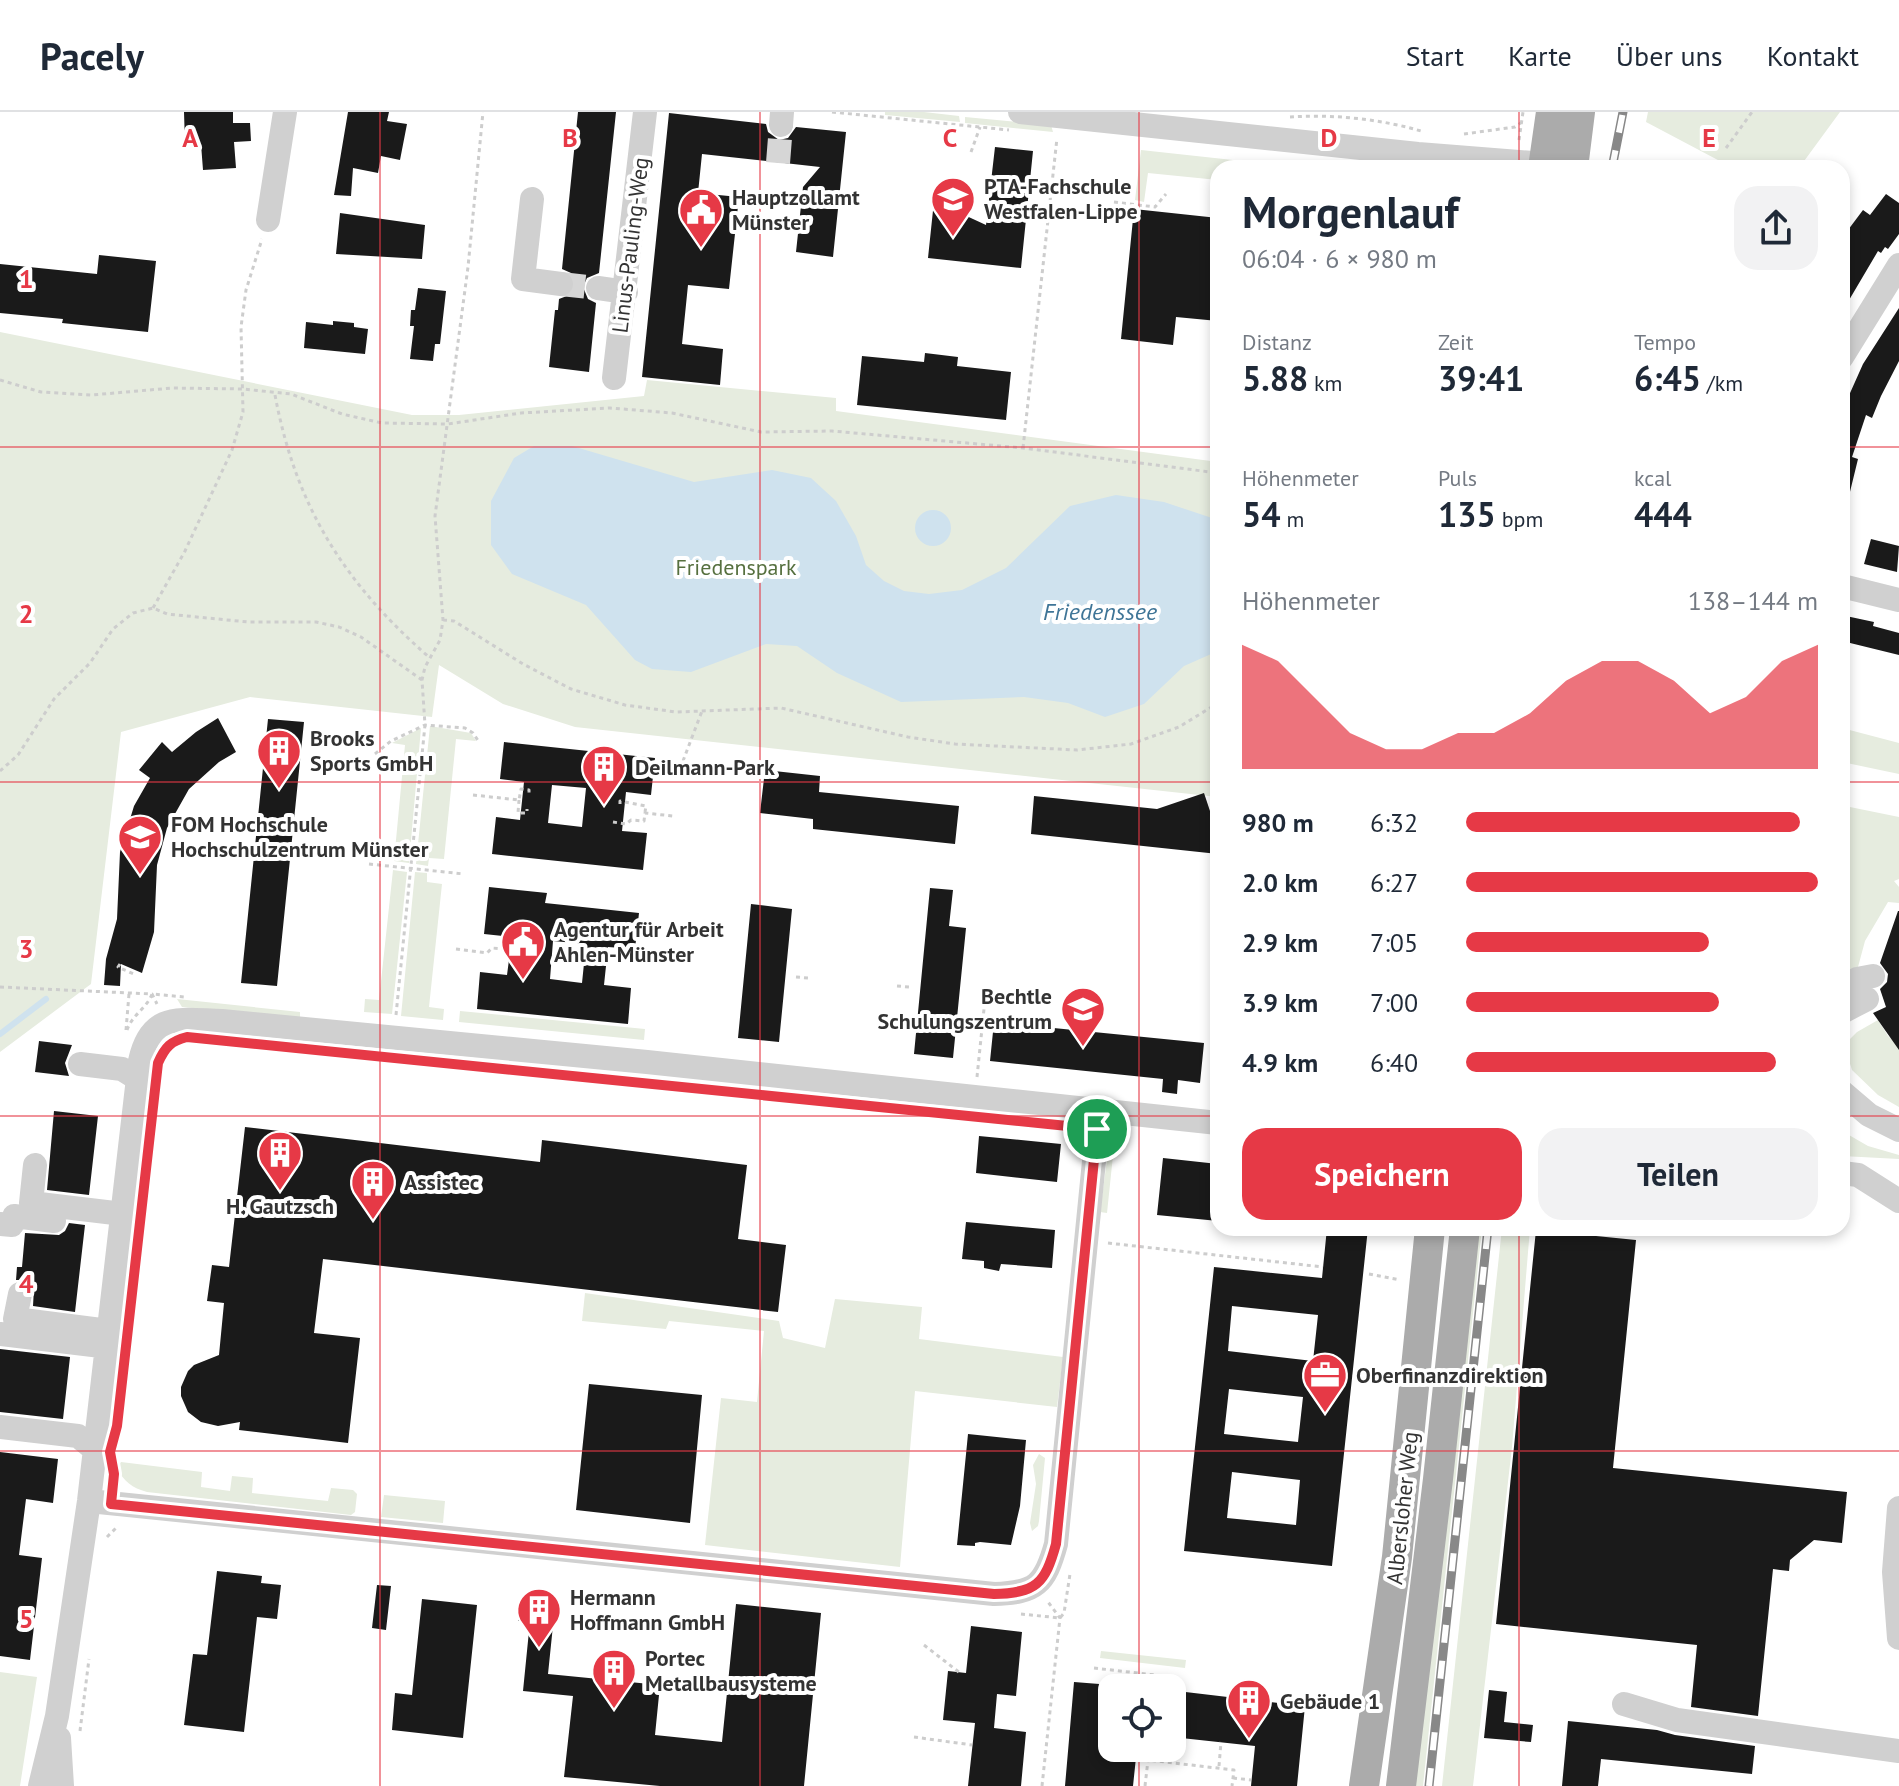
<!DOCTYPE html>
<html lang="de">
<head>
<meta charset="utf-8">
<style>
	:root { --surface:#fff; --page:#f2f2f3; --text:#1f2937; --muted:#747a83; --line:#e0e1e3; --accent:#e63946 }
	body { margin:0; font-family:"PT Sans",sans-serif; background:var(--page); color:var(--text); height:100vh; display:flex; flex-direction:column; font-size:30px; white-space:nowrap }
	* { box-sizing:border-box; margin:0 }
	p { font-size:26px; color:var(--muted) }
	.icon { flex:none; width:44px; height:44px; fill:none; stroke:currentColor; stroke-width:2; stroke-linecap:round; stroke-linejoin:round }
	.map { position:relative; flex:1; overflow:hidden }
	.side { position:absolute; left:1210px; top:48px; width:640px; height:1076px; display:flex; flex-direction:column; background:var(--surface); border-radius:24px; box-shadow:0 4px 12px #0003 }
	.side>* { flex:none }
	.buttons { position:absolute; left:1098px; top:1562px; display:grid; gap:16px }
	.buttons a { display:grid; place-items:center; width:88px; height:88px; border-radius:16px; background:var(--surface); box-shadow:0 4px 12px #0003; font-size:40px }
	.pin { position:absolute; display:grid; place-items:center; width:68px; height:68px; color:#fff; margin:-34px; border:4px solid #fff; border-radius:50%; box-shadow:0 2px 8px #0007 }
	.round { display:grid; place-items:center; flex:none; width:84px; height:84px; border-radius:24px; background:var(--page) }
	.headline { display:flex; align-items:center; justify-content:space-between; height:136px; padding:0 32px }
	h1 { font-size:44px; font-weight:700; line-height:60px }
	.stats { display:grid; grid-template-columns:repeat(3,1fr); gap:12px; height:136px; padding:8px 32px }
	.stats div { display:grid; align-content:center }
	.stats b { font-size:34px; font-weight:700 }
	.stats small { font-size:22px; font-weight:400 }
	.stats p { font-size:22px }
	.chart { height:224px; padding:16px 32px }
	.chart p { display:flex; justify-content:space-between }
	.chart svg { width:100%; height:144px; margin-top:8px; fill:var(--accent); opacity:.7 }
	.cta { display:flex; gap:16px; margin-top:auto; padding:16px 32px }
	.cta a { flex:1; height:92px; border-radius:24px; background:var(--accent); color:#fff; font-size:32px; font-weight:700; line-height:92px; text-align:center }
	.cta a+a { background:var(--page); color:var(--text) }
	ul { padding:0 32px; list-style:none; font-size:26px }
	li { display:grid; grid-template-columns:128px 96px 1fr; align-items:center; height:60px }
	li i { height:20px; border-radius:10px; background:var(--accent) }
	header { display:flex; align-items:center; gap:48px; box-sizing:border-box; height:112px; padding:0 40px; background:var(--surface); border-bottom:2px solid var(--line) }
	header strong { font-size:38px }
	nav { display:flex; gap:44px; margin-inline-start:auto; font-size:28px }
	.map>svg:first-child { display:block }
	.green { fill:#e6ecdf }
	.water { fill:#cfe2ee }
	.lines { fill:none; stroke-linecap:round; stroke-linejoin:round }
	.stream { stroke:#cfe2ee; stroke-width:6 }
	.building { fill:#1a1a1a; fill-rule:evenodd }
	.minor-tunnel { stroke:#d6d6d6; stroke-width:24; stroke-dasharray:24 12; stroke-linecap:butt }
	.path { stroke:#cdcdcd; stroke-width:3; stroke-dasharray:4 4; stroke-linecap:butt }
	.minor { stroke:#d0d0d0; stroke-width:24 }
	.major { stroke:#ababab; stroke-width:30 }
	.rail-casing { stroke:#888; stroke-width:9 }
	.rail { stroke:#fff; stroke-width:6; stroke-dasharray:18; stroke-linecap:butt }
	.route-casing { stroke:#fff; stroke-width:16 }
	.route { stroke:#e63946; stroke-width:10 }
	.grid { fill:none; stroke:#e63946; stroke-width:2; stroke-opacity:0.55 }
	.labels { text-anchor:middle; dominant-baseline:central; stroke-width:8; stroke-linejoin:round; paint-order:stroke }
	.poi-label { font-size:22px; font-weight:bold; fill:#333; stroke:#fff; text-anchor:start }
	.street-label { font-size:22px; fill:#333; stroke:#fff }
	.park-label { font-size:22px; fill:#56703f; stroke:#fff }
	.water-label { font-size:24px; font-style:italic; fill:#3f7597; stroke:#fff }
	.grid-label { font-size:26px; text-anchor:middle; font-weight:bold; fill:#e63946; stroke:#fff; stroke-width:8; stroke-linejoin:round; paint-order:stroke }
</style>
</head>
<body>
<header>
<strong>Pacely</strong>
<nav><a>Start</a><a>Karte</a><a>Über uns</a><a>Kontakt</a></nav>
</header>
<div class="map">
<svg width="1899" height="1674" viewBox="0 0 1899 1674">
	<rect width="100%" height="100%" fill="#fff"/>
	<!-- green -->
	<path class="green" d="M885 0H924L959 4 960 10 885 3Z
		M1648 0H1840L1799 56H1733L1646 10Z
		M965 5 1051 13 1053 20 965 11Z
		M1141 38 1287 54V56H1218V68L1148 61 1144 90 1135 88Z
		M0 220 412 303H459L644 284 647 268 836 286V299L1218 350V685L575 615 503 592 439 553 432 605 250 585 121 620 91 872 0 940Z
		M430 614 471 621 476 629 456 627 444 747 429 746 428 754 416 752Z
		M421 616 409 751 394 749 405 633 392 631Z
		M1842 616 1899 631V662L1842 650Z
		M1845 694 1899 705V767L1894 769 1899 775V791L1888 790 1865 829 1858 855 1842 862V729Z
		M393 758 407 760 392 902 364 900 365 887 379 888Z
		M415 760 427 761V770L442 772 429 895 444 897 443 908 401 904Z
		M177 887 300 900V906L182 895Z
		M460 899 645 917 644 928 459 910Z
		M1878 908 1888 924 1899 934V995L1878 983 1852 958 1844 933 1857 920Z
		M1842 1019 1868 1034 1899 1043V1047L1842 1044Z
		M1109 1033 1114 1034 1107 1101 1100 1100Z
		M1477 1116H1482L1423 1674H1414Z
		M1502 1116H1530L1512 1335 1473 1674H1442Z
		M585 1181 779 1209 783 1226 825 1236 835 1187 922 1195 919 1227 1063 1245 1057 1295 915 1279 900 1455 705 1433 721 1286 757 1290 764 1219 669 1209 666 1217 582 1209Z
		M1039 1342 1045 1346 1039 1409 1038 1414 1032 1419 1030 1411 1036 1372 1033 1353Z
		M121 1350 202 1360 201 1375 230 1379 232 1364 253 1366 252 1381 328 1389 331 1376 353 1378 357 1382 355 1400 351 1403 147 1380C132 1376 124 1369 117 1357Z
		M384 1383 445 1389 443 1411 381 1405Z
		M1101 1539 1186 1548 1185 1556 1100 1546Z
		M0 1560 37 1565 20 1674H0Z"/>
	<!-- water -->
	<path class="water" d="M534 334H572L694 370 772 358 811 366 836 389 856 424 866 453 884 469 904 479 929 482 962 478 1006 456 1070 394 1116 383 1164 390 1218 408V539L1184 554 1144 592 1105 605 1068 591 1024 585 901 590 837 561 797 534 766 532 691 560 652 557 635 548 586 493 512 462 491 433V389L514 346Z
		M915 416a18 18 0 1 1 36 0a18 18 0 1 1-36 0Z"/>
	<g class="lines">
		<!-- stream -->
		<path class="stream" d="M0 922 46 887"/>
	</g>
	<!-- building -->
	<path class="building" d="M184 0H233V11H250L251 29 234 30 236 56 203 58 201 32H185Z
		M348 0H389L387 9 407 12 400 48 381 44 378 61 353 56 351 84 334 83Z
		M578 0H616L599 161 587 166 583 175 588 187 596 191 589 260 549 255 555 198H558L559 187 572 182 576 173 571 161 562 157Z
		M669 1 766 12 768 20 779 28 788 26 796 15 846 20 833 145 796 140 803 75 820 55 702 42 698 81 739 85 729 177 688 173 682 232 723 237 720 273 642 265Z
		M995 35 1033 39 1021 156 928 146 934 89 986 113Z
		M1886 82 1899 91V122L1888 137 1885 135 1881 141 1878 139 1842 200V126L1863 98 1870 103Z
		M1134 97 1218 106V209L1176 205 1173 233 1121 227Z
		M340 101 425 113 422 147 336 142Z
		M99 143 156 149 148 220 62 211 63 207 0 201V152L97 162Z
		M418 176 446 179 440 232H435L433 249 410 247 414 214H410L411 198H415Z
		M1899 196V249L1881 284 1872 306 1866 303 1852 345 1858 347 1848 388H1842V299L1863 252Z
		M333 209 354 211V215L368 217 365 242 304 236 306 210 333 213Z
		M925 241 958 245 957 254 1011 260 1006 308 857 293 862 244 924 250Z
		M1871 427 1899 434 1897 460 1864 452Z
		M1846 504 1874 510 1873 514 1899 521V543L1842 529Z
		M218 606 236 640 219 650 189 677 167 716 157 753 154 820 142 861 121 852 120 874 104 873 106 847 117 807 120 740 134 694 150 666 139 658 162 630 172 640 196 620Z
		M268 607 304 610 277 874 241 871Z
		M504 630 655 646 651 683 626 680 622 719 647 721 643 758 492 742 496 705 520 708 524 670 500 667ZM552 673 586 676 582 715 548 711Z
		M765 658 820 664 819 680 959 694 955 732 813 717V707L760 701Z
		M1204 681 1211 702 1218 703V742L1031 722 1034 684 1157 697Z
		M489 775 547 781 545 791 639 801 635 837 608 835 604 873 631 876 628 912 477 897 480 860 507 863 512 825 484 822ZM553 829 586 832 582 871 550 867Z
		M930 776 953 778 949 814 966 816 953 946 914 942Z
		M751 792 792 797 779 930 738 926Z
		M1898 799H1899V938L1873 901 1886 895 1880 877 1887 870 1888 862 1880 851Z
		M994 910 1204 931 1200 971 1178 968 1177 982 1162 980 1163 967 990 949Z
		M39 929 72 933 65 951 69 964 35 960Z
		M54 999 98 1004 89 1083 47 1078Z
		M245 1015 540 1050 542 1028 747 1053 738 1127 786 1133 778 1200 323 1147 314 1221 360 1226 348 1331 239 1318 240 1310 218 1314 201 1310 188 1300 181 1284V1275L188 1259 194 1253 219 1243 224 1191 207 1189 212 1153 229 1155Z
		M979 1024 1061 1032 1057 1070 976 1061Z
		M1163 1046 1218 1052V1109L1157 1103Z
		M966 1110 1055 1118 1052 1156 1001 1152 999 1159 984 1156V1149L962 1147Z
		M69 1111 85 1113 75 1200 33 1194 34 1176 24 1168H16L17 1155H22L25 1121 59 1123 65 1119Z
		M1327 1116H1368L1332 1454 1184 1439 1214 1155 1322 1166ZM1232 1194 1318 1203 1313 1249 1228 1239ZM1229 1277 1303 1285 1298 1330 1224 1322ZM1232 1360 1300 1368 1296 1413 1227 1406Z
		M1536 1118 1636 1128 1613 1356 1847 1380 1842 1431 1814 1428 1790 1448 1789 1459 1773 1457 1758 1604 1691 1595 1697 1533 1496 1512Z
		M0 1237 70 1245 63 1307 0 1300Z
		M589 1272 702 1283 690 1411 576 1398Z
		M968 1322 1026 1328 1020 1394 1011 1433 980 1430 975 1431V1434L957 1433Z
		M0 1340 58 1347 53 1391 26 1387 19 1443 42 1446 30 1548 0 1544Z
		M217 1459 262 1464 261 1471 281 1473 277 1507 257 1505 244 1620 184 1613 193 1542 207 1543Z
		M377 1473 391 1474 386 1518 372 1516Z
		M422 1487 477 1493 463 1626 392 1618 395 1581 412 1583Z
		M520 1490 555 1494 548 1562 660 1573 655 1623 722 1630 736 1492 821 1501 804 1674H660L564 1665 573 1584 523 1579 530 1509H518Z
		M971 1514 1022 1520 1016 1584 997 1582 994 1616 1026 1620 1021 1674H968L975 1611 943 1608 948 1559 966 1561Z
		M1074 1570 1112 1573V1636H1137L1133 1674H1065Z
		M1489 1578 1507 1580 1504 1610 1533 1613 1531 1630 1484 1626Z
		M1177 1579 1305 1594 1297 1674H1251L1255 1634 1172 1625Z
		M1568 1609 1657 1618 1675 1623 1755 1634 1752 1662 1601 1647 1598 1674H1562Z"/>
	<g class="lines">
		<!-- minor-tunnel -->
		<path class="minor-tunnel" d="M778 51 781 13
			M561 172 598 176"/>
		<!-- path -->
		<path class="path" d="M832 0 1009 18
			M1290 5C1333 2 1380 7 1421 19
			M1464 22 1515 15 1522 10
			M1519 28 1523 0
			M1726 36 1752 0
			M971 40 980 15
			M1114 90 1155 95 1166 82
			M0 268 41 280 92 283 172 276 243 277 291 282 342 302 382 311 448 312 521 301 610 296 672 301 761 320 832 319 1023 336 1218 361
			M275 283C296 395 344 471 430 546
			M1023 336 1057 26
			M153 496 185 439 232 338 243 300 241 215 246 178 262 127
			M443 508 454 509 523 552 571 577 625 593 676 600 781 596 908 625 955 632 1077 638 1131 632 1179 615 1218 591
			M375 642 391 629 425 613 465 616 473 621 479 630
			M683 649 702 599
			M0 659 18 643 54 587 90 551 113 517 133 501 153 496 167 502 248 510H316L339 515 361 525 422 568
			M473 683 519 688 521 677 529 678V683
			M519 688 518 701H527V697
			M620 692V689L646 694 645 700
			M613 710 626 712 631 708 644 709 645 701 673 704
			M369 752 464 762
			M456 837 487 841 492 836 505 837 510 830H518
			M120 852 118 855 136 863
			M796 865 808 866
			M897 874 909 875
			M0 875 152 882 157 892
			M396 903 425 613 422 568 425 555 440 528 443 508 435 404 468 155 483 0
			M126 918 129 882
			M127 918C132 903 147 896 152 882L184 885
			M977 965 984 897
			M1108 1131 1323 1155
			M1369 1162 1400 1168
			M107 1425 118 1414
			M1021 1502 1060 1506 1064 1501 1070 1462
			M924 1533 960 1561
			M1094 1556 1155 1563 1154 1576
			M80 1619 89 1547
			M914 1625 972 1633
			M1149 1636 1148 1648 1234 1658 1232 1674
			M1219 1654 1221 1630
			M1233 1666 1251 1668
			M1042 1674 1060 1506 1048 1490
			M1145 1674 1148 1648"/>
		<!-- minor -->
		<path class="minor" d="M1020 0 1418 42 1559 53
			M781 13 782 0
			M532 87 523 167 561 172
			M268 108 285 0
			M598 176 626 180
			M1842 245 1899 153
			M614 266 645 0
			M1842 474 1899 488
			M1842 874 1857 867 1873 864
			M1842 900 1867 887
			M80 952 122 957 138 967
			M1842 980 1869 1003 1899 1018
			M35 1053 31 1091 123 1102
			M1842 1061 1858 1063 1899 1089
			M0 1112 12 1113 14 1104 54 1109
			M20 1182 15 1207 109 1219
			M0 1222 101 1234
			M0 1315 78 1324 95 1338
			M89 1389 994 1482C1036 1481 1045 1472 1056 1432L1099 999
			M1899 1396 1894 1460 1899 1526
			M1624 1592 1677 1608 1899 1639
			M59 1626 62 1674
			M40 1674 57 1604 89 1389 140 949C151 899 180 908 222 909L647 950 1218 1011"/>
		<!-- major -->
		<path class="major" d="M1543 56 1551 0
			M1573 56 1580 0
			M1364 1674 1397 1445 1430 1116
			M1401 1674 1438 1367 1465 1116"/>
		<!-- rail casing -->
		<g class="rail-casing">
			<path id="rail" d="M1612 56 1623 0
				M1429 1674 1488 1116"/>
		</g>
		<!-- rail -->
		<use href="#rail" class="rail"/>
	</g>
	<g class="lines">
		<!-- route casing -->
		<g class="route-casing">
			<path id="route" d="M187 925 1097 1017 1056 1432C1045 1472 1036 1481 994 1482L111 1392 114 1362 110 1340 117 1314 158 951C165 935 171 929 187 925Z"/>
		</g>
		<!-- route -->
		<use href="#route" class="route"/>
	</g>
	<!-- grid -->
	<path class="grid" d="M380 0V1674M760 0V1674M1139 0V1576M1519 0V56M0 335H1218M1842 335H1899M0 670H1218M1842 670H1899M0 1004H1218M1842 1004H1899M1519 1116V1674M0 1339H1899M1139 1636V1674"/>
	<!-- icons -->
	<defs>
		<g id="university-pin" transform="scale(2.3)"><path d="M0 17L-7.5 6A9.5 9.5 0 1 1 7.5 6Z" fill="#e63946" stroke="#fff"/><path d="M0-5L7-2L0 1L-7-2ZM-4 1L0 2.5L4 1V4Q0 6-4 4Z" fill="#fff"/></g>
		<g id="civic-pin" transform="scale(2.3)"><path d="M0 17L-7.5 6A9.5 9.5 0 1 1 7.5 6Z" fill="#e63946" stroke="#fff"/><path d="M-.6-6.5H3V-4.5H.6V-3L4-1V1h2V6H-6V1h2V-1L-.6-3ZM-1.2 2.5V6h2.4V2.5Z" fill="#fff"/></g>
		<g id="building-pin" transform="scale(2.3)"><path d="M0 17L-7.5 6A9.5 9.5 0 1 1 7.5 6Z" fill="#e63946" stroke="#fff"/><path d="M-4-6H4V6H1V3H-1V6H-4ZM-2.5-4.3h1.7v1.8h-1.7ZM.8-4.3h1.7v1.8H.8ZM-2.5-1h1.7V.8h-1.7ZM.8-1h1.7V.8H.8Z" fill="#fff"/></g>
		<g id="school-pin" transform="scale(2.3)"><path d="M0 17L-7.5 6A9.5 9.5 0 1 1 7.5 6Z" fill="#e63946" stroke="#fff"/><path d="M0-5L7-2L0 1L-7-2ZM-4 1L0 2.5L4 1V4Q0 6-4 4Z" fill="#fff"/></g>
		<g id="office-pin" transform="scale(2.3)"><path d="M0 17L-7.5 6A9.5 9.5 0 1 1 7.5 6Z" fill="#e63946" stroke="#fff"/><path d="M-6-3h4V-5.5h4V-3h4V5H-6ZM-1-4.5V-3h2v-1.5ZM-6 0V1H6V0Z" fill="#fff"/></g>
	</defs>
	<g fill-rule="evenodd">
		<use href="#university-pin" x="953" y="87"/>
		<use href="#civic-pin" x="701" y="98"/>
		<use href="#building-pin" x="279" y="639"/>
		<use href="#building-pin" x="604" y="655"/>
		<use href="#university-pin" x="140" y="725"/>
		<use href="#civic-pin" x="523" y="830"/>
		<use href="#school-pin" x="1083" y="897"/>
		<use href="#building-pin" x="280" y="1041"/>
		<use href="#building-pin" x="373" y="1070"/>
		<use href="#office-pin" x="1325" y="1263"/>
		<use href="#building-pin" x="539" y="1498"/>
		<use href="#building-pin" x="614" y="1559"/>
		<use href="#building-pin" x="1249" y="1589"/>
	</g>
	<g class="labels">
		<!-- poi labels -->
		<g class="poi-label">
			<text x="984" y="74">PTA-Fachschule<tspan x="984" dy="25">Westfalen-Lippe</tspan></text>
			<text x="732" y="85">Hauptzollamt<tspan x="732" dy="25">Münster</tspan></text>
			<text x="310" y="626">Brooks<tspan x="310" dy="25">Sports GmbH</tspan></text>
			<text x="635" y="655">Deilmann-Park</text>
			<text x="171" y="712">FOM Hochschule<tspan x="171" dy="25">Hochschulzentrum Münster</tspan></text>
			<text x="554" y="817">Agentur für Arbeit<tspan x="554" dy="25">Ahlen-Münster</tspan></text>
			<text x="1052" y="884" text-anchor="end">Bechtle<tspan x="1052" dy="25">Schulungszentrum</tspan></text>
			<text x="404" y="1070">Assistec</text>
			<text x="280" y="1094" text-anchor="middle">H. Gautzsch</text>
			<text x="1356" y="1263">Oberfinanzdirektion</text>
			<text x="570" y="1485">Hermann<tspan x="570" dy="25">Hoffmann GmbH</tspan></text>
			<text x="645" y="1546">Portec<tspan x="645" dy="25">Metallbausysteme</tspan></text>
			<text x="1280" y="1589">Gebäude 1</text>
		</g>
		<!-- street labels -->
		<g class="street-label">
			<text transform="translate(630 133) rotate(-83)">Linus-Pauling-Weg</text>
			<text transform="translate(1402 1396) rotate(-84)">Albersloher Weg</text>
		</g>
		<!-- park labels -->
		<g class="park-label">
			<text x="736" y="455">Friedenspark</text>
		</g>
		<!-- water labels -->
		<g class="water-label">
			<text x="1100" y="499">Friedenssee</text>
		</g>
	</g>
	<g class="grid-label">
		<text x="190" y="35">A</text>
		<text x="570" y="35">B</text>
		<text x="950" y="35">C</text>
		<text x="1329" y="35">D</text>
		<text x="1709" y="35">E</text>
		<text x="26" y="176">1</text>
		<text x="26" y="511">2</text>
		<text x="26" y="846">3</text>
		<text x="26" y="1181">4</text>
		<text x="26" y="1516">5</text>
	</g>
</svg>
<div class="buttons">
<a><svg class="icon" aria-label="locate" viewBox="0 0 24 24"><circle cx="12" cy="12" r="6"/><path d="M12 2v4M12 18v4M2 12h4M18 12h4"/></svg></a>
</div>
<div class="pin" style="left:1097px;top:1017px;background:#1e9e55"><svg class="icon" aria-label="arrive" viewBox="0 0 24 24"><path d="M6 21V4h12l-3 4 3 4H6"/></svg></div>
<section class="side">
<div class="headline"><div><h1>Morgenlauf</h1><p>06:04 · 6 × 980 m</p></div><a class="round"><svg class="icon" aria-label="share" viewBox="0 0 24 24"><path d="M12 15V3M7 8l5-5 5 5M5 13v7h14v-7"/></svg></a></div>
<div class="stats">
<div><p>Distanz</p><b>5.88<small> km</small></b></div>
<div><p>Zeit</p><b>39:41</b></div>
<div><p>Tempo</p><b>6:45<small> /km</small></b></div>
</div>
<div class="stats">
<div><p>Höhenmeter</p><b>54<small> m</small></b></div>
<div><p>Puls</p><b>135<small> bpm</small></b></div>
<div><p>kcal</p><b>444</b></div>
</div>
<div class="chart"><p><span>Höhenmeter</span>138–144 m</p>
<svg viewBox="0 0 160 44" preserveAspectRatio="none"><path d="M0 44V6L10 11L20 22L30 33L40 38L50 38L60 33L70 33L80 27L90 17L100 11L110 11L120 17L130 27L140 22L150 11L160 6V44z"/></svg>
</div>
<ul>
<li><b>980 m</b>6:32<i style="width:95%"></i></li>
<li><b>2.0 km</b>6:27<i style="width:100%"></i></li>
<li><b>2.9 km</b>7:05<i style="width:69%"></i></li>
<li><b>3.9 km</b>7:00<i style="width:72%"></i></li>
<li><b>4.9 km</b>6:40<i style="width:88%"></i></li>
</ul>
<div class="cta"><a>Speichern</a><a>Teilen</a></div>
</section>
</div>
</body>
</html>
